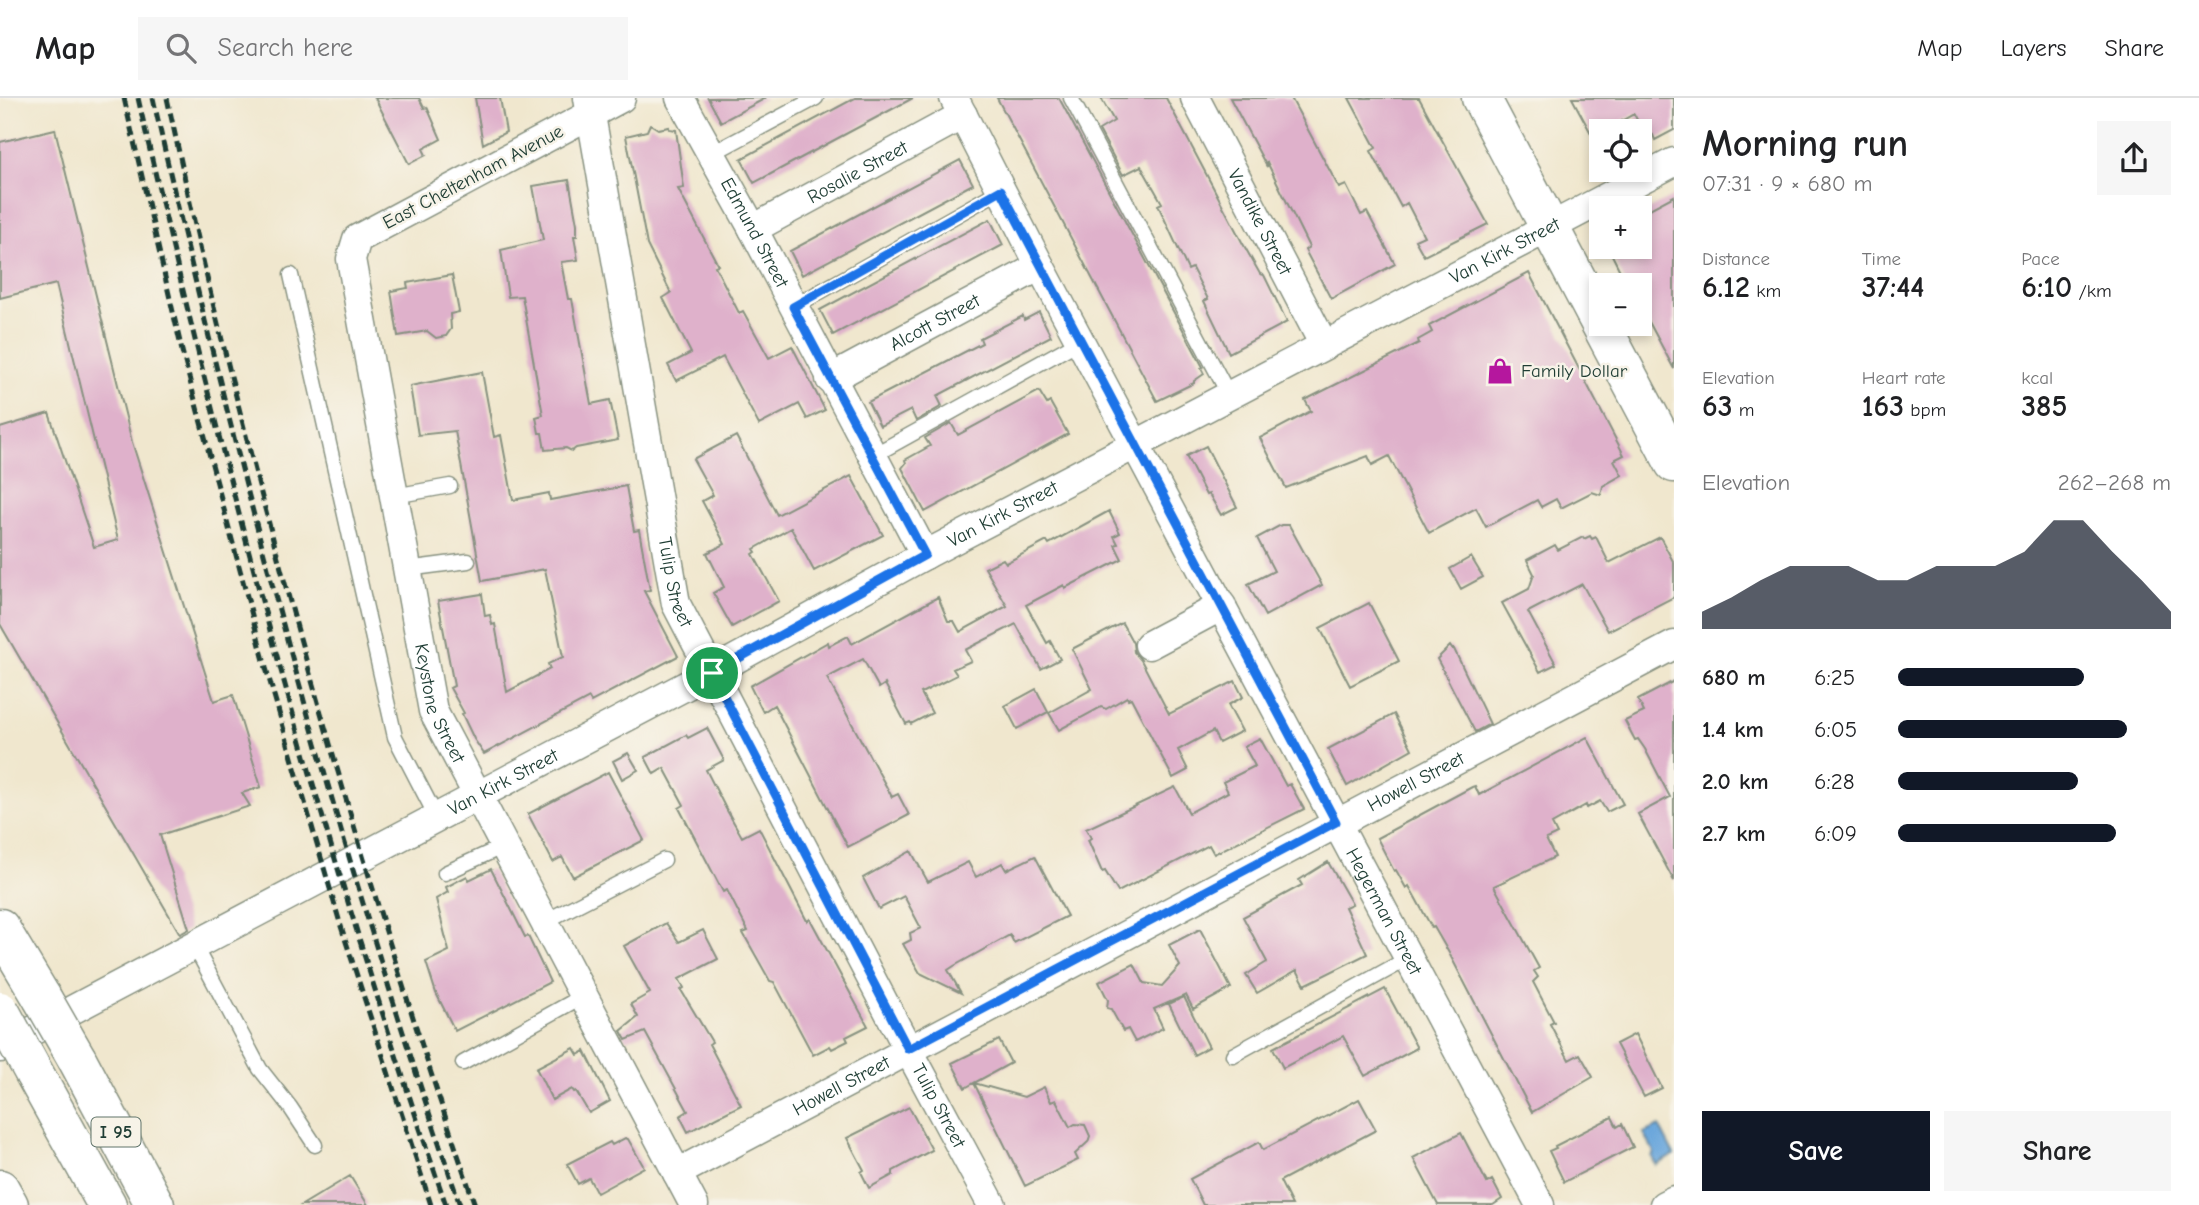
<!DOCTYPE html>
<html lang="en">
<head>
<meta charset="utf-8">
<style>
	:root { --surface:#fff; --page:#f6f6f6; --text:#202124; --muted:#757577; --line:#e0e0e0; --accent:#111827 }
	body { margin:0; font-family:"Comic Neue",sans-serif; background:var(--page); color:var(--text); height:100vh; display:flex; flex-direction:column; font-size:26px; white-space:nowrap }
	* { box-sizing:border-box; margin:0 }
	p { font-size:23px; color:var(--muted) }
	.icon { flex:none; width:38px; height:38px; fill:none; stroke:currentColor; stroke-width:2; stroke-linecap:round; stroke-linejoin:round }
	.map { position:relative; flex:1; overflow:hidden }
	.details { display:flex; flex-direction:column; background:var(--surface); width:525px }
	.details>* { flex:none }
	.tools { position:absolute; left:1589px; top:21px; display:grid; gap:14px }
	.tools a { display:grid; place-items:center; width:63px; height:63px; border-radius:0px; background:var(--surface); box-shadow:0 4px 10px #0003; font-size:35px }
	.pin { position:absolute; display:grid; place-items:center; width:60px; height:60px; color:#fff; margin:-30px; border:4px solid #fff; border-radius:50%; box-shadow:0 2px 7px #0007 }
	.round { display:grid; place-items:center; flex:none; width:74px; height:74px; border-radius:0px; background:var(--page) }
	.summary { display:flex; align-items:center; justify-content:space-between; height:119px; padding:0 28px }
	h1 { font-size:38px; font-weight:800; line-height:52px }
	.stats { display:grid; grid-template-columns:repeat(3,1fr); gap:10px; height:119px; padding:7px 28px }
	.stats div { display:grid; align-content:center }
	.stats b { font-size:30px; font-weight:800 }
	.stats small { font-size:19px; font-weight:400 }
	.stats p { font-size:19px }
	.chart { height:196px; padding:14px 28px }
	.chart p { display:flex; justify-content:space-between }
	.chart svg { width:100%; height:126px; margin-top:7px; fill:var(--accent); opacity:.7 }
	.cta { display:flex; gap:14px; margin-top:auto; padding:14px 28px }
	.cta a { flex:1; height:80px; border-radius:0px; background:var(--accent); color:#fff; font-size:28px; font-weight:800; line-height:80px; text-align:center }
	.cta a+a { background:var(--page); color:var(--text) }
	ul { padding:0 28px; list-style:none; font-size:23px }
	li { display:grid; grid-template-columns:112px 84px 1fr; align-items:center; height:52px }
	li i { height:18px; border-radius:9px; background:var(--accent) }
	header { display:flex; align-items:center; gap:42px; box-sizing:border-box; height:98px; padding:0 35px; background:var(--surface); border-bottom:2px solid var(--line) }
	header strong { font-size:33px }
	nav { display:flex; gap:38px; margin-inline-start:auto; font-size:24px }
	.search { width:490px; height:63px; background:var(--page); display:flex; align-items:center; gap:18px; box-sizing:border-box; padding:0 24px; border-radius:0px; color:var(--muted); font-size:26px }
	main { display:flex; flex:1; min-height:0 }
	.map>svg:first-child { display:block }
	.water { fill:#6ca7dc; stroke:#467288; stroke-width:2 }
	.building { fill:#dfb1cb }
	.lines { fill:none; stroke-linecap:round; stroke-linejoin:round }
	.lane-casing { stroke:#889281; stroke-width:17 }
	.street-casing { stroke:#889281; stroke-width:31 }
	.secondary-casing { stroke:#889281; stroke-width:41 }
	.primary-casing { stroke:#889281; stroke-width:41 }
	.highway-casing { stroke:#889281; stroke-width:41 }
	.lane { stroke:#fff; stroke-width:14 }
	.street { stroke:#fff; stroke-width:28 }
	.secondary { stroke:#fff; stroke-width:38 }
	.primary { stroke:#fff; stroke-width:38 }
	.highway { stroke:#fff; stroke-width:38 }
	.rail { stroke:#1f3d34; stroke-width:5; stroke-dasharray:10 5; stroke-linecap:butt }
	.highway-bridge-casing { stroke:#889281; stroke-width:41; stroke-linecap:butt }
	.highway-bridge { stroke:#fff; stroke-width:38 }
	.route-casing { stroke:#fff; stroke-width:14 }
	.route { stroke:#1a73e8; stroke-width:9 }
	.labels { text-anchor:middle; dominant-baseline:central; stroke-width:5; stroke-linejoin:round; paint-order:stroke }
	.shield { fill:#f7f3e8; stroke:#60746a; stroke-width:2 }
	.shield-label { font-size:18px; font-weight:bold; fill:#1f3d34 }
	.street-label { font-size:19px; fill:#1f3d34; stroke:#f7f3e8 }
	.poi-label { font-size:19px; fill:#1f3d34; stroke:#f7f3e8; text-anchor:start }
</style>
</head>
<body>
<header>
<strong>Map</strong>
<div class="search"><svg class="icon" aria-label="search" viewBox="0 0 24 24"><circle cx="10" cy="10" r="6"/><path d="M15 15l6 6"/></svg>Search here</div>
<nav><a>Map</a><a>Layers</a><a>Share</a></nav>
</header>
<main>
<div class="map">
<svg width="1674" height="1107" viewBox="0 0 1674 1107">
	<rect width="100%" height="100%" fill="#f7f3e8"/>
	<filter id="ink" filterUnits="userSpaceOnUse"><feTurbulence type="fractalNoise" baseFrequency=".0143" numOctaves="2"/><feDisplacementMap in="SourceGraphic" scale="14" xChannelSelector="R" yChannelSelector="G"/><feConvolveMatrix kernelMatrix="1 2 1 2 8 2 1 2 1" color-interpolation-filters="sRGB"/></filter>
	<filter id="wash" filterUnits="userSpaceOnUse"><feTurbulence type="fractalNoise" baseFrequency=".00686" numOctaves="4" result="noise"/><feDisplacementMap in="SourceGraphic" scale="28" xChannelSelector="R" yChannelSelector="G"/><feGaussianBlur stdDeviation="1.57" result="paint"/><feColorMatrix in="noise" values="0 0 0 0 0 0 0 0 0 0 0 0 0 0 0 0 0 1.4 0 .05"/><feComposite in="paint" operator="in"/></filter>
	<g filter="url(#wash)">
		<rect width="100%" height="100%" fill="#f0e7ce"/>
		<!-- water -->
		<path class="water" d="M1659 1028 1674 1057 1656 1067 1652 1059 1654 1054 1644 1035Z"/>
		<g id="blocks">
			<!-- building -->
			<path class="building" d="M375 0H419L424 10 427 9 441 41 423 51 426 57 409 66Z
				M475 0H500L506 34 483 46Z
				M708 0H766L721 24Z
				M855 0H913L754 85 741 61Z
				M997 0H1059L1203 269 1201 270 1204 276 1194 283V285L1157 303Z
				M1101 0H1166L1242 144 1260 176 1264 177 1287 224 1229 255 1204 203 1208 201 1192 170 1188 172 1158 107 1162 105 1141 68 1123 77 1099 32 1114 23Z
				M1230 0H1291L1339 90 1346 87 1361 117 1367 114 1395 166 1331 201 1305 152 1309 149 1267 64V69Z
				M1349 0H1419L1488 126 1424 158 1415 142 1424 138 1407 105 1401 109 1371 53 1376 50Z
				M1572 0H1674V32L1655 42 1653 37 1647 41 1634 16 1593 39Z
				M650 26 658 31 669 29V31L676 32 684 90 678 91 718 167 715 168 739 215 743 213 769 260 792 248 825 312 807 321 799 306 759 327 723 259 676 283 668 267 691 255 663 200 671 195 647 147 626 38 647 33Z
				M55 31 132 344 214 603 233 597 261 689 242 695 250 708 160 737 189 831 180 836 0 526V330L49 315 94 449 118 442 56 186 0 200V44Z
				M960 62 973 86 802 177 790 153Z
				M569 82 577 126V138H574L578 162 561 164 568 201H572L591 306 610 302 618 342 576 350 572 353 566 350 545 352 542 335H539L536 319 543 317 522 198 508 199 501 152 543 142 533 88Z
				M1674 98V271L1640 207V187H1627L1608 149H1640V116Z
				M990 121 1003 147 833 237 820 212Z
				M1529 175 1624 357 1614 362 1622 377 1603 388 1601 397 1592 394 1561 410 1556 401 1541 409 1537 402 1486 429 1476 410 1429 435 1389 358 1372 367 1368 358 1286 390 1260 340 1311 313 1305 302 1419 245 1418 242 1432 234 1429 228Z
				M452 177 459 214 450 216 451 231 446 238 436 240 427 233 398 238 391 193 408 190 407 185Z
				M1039 214 1051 238 937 298 942 308 916 323 911 312 880 328 868 304 982 245 980 240 1023 218 1024 222Z
				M482 274 494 339 501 337 513 402 549 395 550 402 626 388 634 433 639 432 650 492 644 493 678 558 591 604 589 600 484 656 474 641 462 616 464 615 450 590 454 588 438 503 482 496 485 518 490 517 492 527 495 526 507 594 550 571 548 566 563 559 545 471 482 483 455 333 418 337 410 288Z
				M1039 293 1047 306 1050 304 1068 336 925 414 902 370 906 365 905 362 930 348 925 340 951 325 958 337Z
				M736 338 777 417 851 378 883 437 814 473 791 430 754 451 756 454 753 456 779 503 732 529 713 495 724 489 707 455 725 446 702 403 713 397 693 361Z
				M1206 348 1237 409 1221 417 1209 396 1206 397 1186 358Z
				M1109 413 1120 435 1114 438 1118 446 1115 447 1122 461 1065 490 1064 487 1026 507 1047 545 1050 543 1060 561 1041 571 1016 526 965 552 971 563 953 571 957 577 921 595 932 615 911 626 910 624 906 626 885 586 879 590 863 561 827 580 892 699 898 696 909 717 848 749 774 607 763 614 750 588 828 544 829 548 848 538 852 546 938 499 948 523H954L960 534 1007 508 985 470 1003 461 1006 465 1047 443 1049 446Z
				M1281 427H1289L1322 487 1265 518 1248 486 1274 473 1257 440Z
				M1590 438 1592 441 1596 439 1609 465 1660 439 1674 465V499L1608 533 1582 486 1528 514 1556 566 1540 574 1502 505 1529 491 1534 476 1527 462 1555 447 1558 452 1583 439 1584 441Z
				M1471 459 1483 479 1461 491 1450 471Z
				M1369 505 1399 563 1350 588 1320 530Z
				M1122 525 1133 545 1134 554 1141 562 1169 616 1235 583 1243 599 1228 607 1242 633 1219 645 1213 633 1178 652 1188 672 1173 680 1131 600 1128 601 1127 599 1106 611 1101 609 1059 632 1049 615 1092 591 1072 551Z
				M1450 548 1452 551H1454L1490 626 1475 634 1437 561Z
				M1674 583V783L1638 716 1670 699 1645 651 1638 641 1635 642 1625 623 1644 614 1638 602Z
				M1036 591 1048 614 1017 631 1005 608Z
				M1394 616 1412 651 1347 688 1328 651Z
				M707 630 724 662 706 672 725 709 742 739 759 730 807 823 810 821 868 928 846 939 848 943 832 951 830 948 813 957 774 884 770 883 743 835 748 833 727 792 723 794 679 710 684 707 664 670 654 676 645 659 686 637 688 640Z
				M1587 639 1623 706 1607 714 1600 703 1587 710 1586 707 1552 726 1557 736 1546 741 1555 759 1494 788 1539 870 1534 873 1538 879 1533 884 1554 924 1550 926 1569 962 1580 956 1593 979 1532 1014 1449 855 1434 829 1432 830 1409 788 1406 790 1396 772 1394 773 1377 740 1472 689 1475 688 1479 697Z
				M1260 640 1286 688 1290 686 1304 711 1214 756 1209 747 1118 794 1105 773 1102 774 1088 742 1091 740 1086 731 1175 689 1189 715 1228 694 1223 684 1255 668 1244 648Z
				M628 655 638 672 622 681 613 663Z
				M608 674 644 742 573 779 562 759 553 764 528 716Z
				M911 753 928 784 968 764 976 779 1002 765 1006 772 1035 758 1067 818 1014 845 1010 837 954 868 948 872 961 895 920 875 903 846 911 842 910 835 921 830 904 798 879 811 863 780Z
				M1328 764 1352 806 1345 809 1367 856 1305 887 1297 872 1257 895 1246 877 1267 864 1243 819 1302 787 1299 782Z
				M491 771 525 839 528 838 550 884 455 933 436 895 426 864 449 853 436 801 448 794 446 789 467 778 469 782Z
				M666 825 679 844 703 832 718 861 679 881 684 890 681 892 712 944 709 946 741 1007 688 1034 680 1018 688 1013 645 934 626 942 621 933 638 919 631 906 650 895 624 848Z
				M1200 831 1231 890 1193 911 1186 897 1154 911 1163 930 1135 944 1128 931 1123 933 1111 911 1107 910 1108 902 1099 884 1134 866 1144 885 1162 888 1180 868 1169 847Z
				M1385 891 1417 950 1365 978 1343 938 1283 970 1273 950Z
				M1184 899 1209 949 1194 957 1169 906Z
				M1635 936 1662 990 1644 999 1616 946Z
				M999 942 1011 965 974 985 1024 999 1044 989 1051 1004 1056 1002 1070 1029 1075 1026 1085 1027 1090 1038 1088 1044 1075 1056 1078 1062 1025 1088 974 985 965 990 952 965Z
				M574 950 578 957 585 953 610 1003 589 1015 576 993 574 994 572 991 552 1002 536 970Z
				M1359 1001 1376 1032 1280 1083 1292 1107H1203L1190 1081 1259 1044 1263 1052Z
				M909 1009 932 1052 893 1073V1077L869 1090 861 1074 864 1072 847 1040Z
				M1612 1019 1617 1029 1622 1026 1633 1049 1564 1084 1549 1053 1556 1050 1555 1048Z
				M1461 1035 1487 1085 1492 1082 1502 1101 1493 1107H1438L1413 1060Z
				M625 1040 628 1041 644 1069 597 1095 589 1080 578 1086 567 1066 610 1044 612 1047Z
				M350 1078 368 1107H302Z"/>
		</g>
	</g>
	<g filter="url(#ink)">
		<use href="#blocks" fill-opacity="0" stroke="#889281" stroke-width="2"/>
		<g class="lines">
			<!-- lane casing -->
			<g class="lane-casing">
				<path id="lane" d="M1071 0 1229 297
					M711 56 816 0
					M291 177 395 639 437 720
					M793 209 1001 92
					M872 358 1080 243
					M394 398 450 388
					M407 471 468 463
					M445 775 504 748
					M544 824 664 762
					M194 847 260 971 290 1009 315 1047
					M1233 957 1409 860
					M463 965 583 898"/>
			</g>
			<!-- street casing -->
			<g class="street-casing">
				<g id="street">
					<path id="s1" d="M588 0 676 506 908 951 992 1107"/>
					<path id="s2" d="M621 0 357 141 351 161 433 613 694 1107"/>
					<path id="s3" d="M680 0 753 131 925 457"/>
					<path id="s4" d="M954 0 1040 168 1540 1107"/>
					<path id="s5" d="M1195 0 1324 247"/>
					<path id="s6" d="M753 131 963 17"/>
					<path id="s7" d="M830 281 1040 168"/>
					<path d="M1149 547 1222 508"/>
					<path id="s8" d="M0 950 712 574 925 457 1674 64"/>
					<path id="s9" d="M677 1075 1674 547"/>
					<path d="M1664 1107 1674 1102"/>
				</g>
			</g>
			<!-- secondary casing -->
			<g class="secondary-casing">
				<path id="secondary" d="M1481 0 1674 365"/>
			</g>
			<!-- primary casing -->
			<g class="primary-casing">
				<path id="primary" d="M0 1091 9 1107"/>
			</g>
			<!-- highway casing -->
			<g class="highway-casing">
				<path id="highway" d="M0 830 42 900
					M77 961 155 1107
					M34 975 107 1107"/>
			</g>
			<!-- lane -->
			<use href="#lane" class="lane"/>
			<!-- street -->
			<use href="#street" class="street"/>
			<!-- secondary -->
			<use href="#secondary" class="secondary"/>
			<!-- primary -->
			<use href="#primary" class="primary"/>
			<!-- highway -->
			<use href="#highway" class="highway"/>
			<!-- rail -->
			<path class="rail" d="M124 0 182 253 266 570 340 825 431 1107
				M138 0C223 374 321 745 446 1107
				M153 0C237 374 336 744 460 1107
				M167 0C185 81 202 162 222 242 294 534 378 823 475 1107"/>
			<!-- highway-bridge casing -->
			<g class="highway-bridge-casing">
				<path id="highway-bridge" d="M42 900 77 961
					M0 913 34 975"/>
			</g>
			<!-- highway-bridge -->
			<use href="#highway-bridge" class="highway-bridge"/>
		</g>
	</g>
	<g class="lines" filter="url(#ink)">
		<!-- route casing -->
		<g class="route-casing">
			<path id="route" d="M1001 92 1336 724 908 951 712 575 925 457 793 209Z"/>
		</g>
		<!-- route -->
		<use href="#route" class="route"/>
	</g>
	<!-- icons -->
	<defs>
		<g id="shop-bare" transform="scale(2.1)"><path d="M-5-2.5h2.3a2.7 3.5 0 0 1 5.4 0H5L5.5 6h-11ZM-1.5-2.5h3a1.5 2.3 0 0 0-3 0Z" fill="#b5179e" stroke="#f7f3e8" stroke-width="2.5" paint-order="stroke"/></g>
	</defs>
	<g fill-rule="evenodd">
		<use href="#shop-bare" x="1500" y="273"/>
	</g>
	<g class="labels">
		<!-- shield labels -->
		<rect class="shield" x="91.5" y="1019.5" width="49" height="29" rx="5"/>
		<g class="shield-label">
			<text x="116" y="1034">I 95</text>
		</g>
		<!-- street labels -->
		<g class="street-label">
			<text stroke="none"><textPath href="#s6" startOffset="119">Rosalie Street</textPath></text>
			<text transform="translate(473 79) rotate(-28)">East Cheltenham Avenue</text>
			<text stroke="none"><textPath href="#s5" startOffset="140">Vandike Street</textPath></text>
			<text stroke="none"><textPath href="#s3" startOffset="154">Edmund Street</textPath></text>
			<text stroke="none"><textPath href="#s8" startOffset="1703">Van Kirk Street</textPath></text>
			<text stroke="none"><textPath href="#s7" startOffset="119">Alcott Street</textPath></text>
			<text stroke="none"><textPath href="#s8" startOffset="1136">Van Kirk Street</textPath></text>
			<text stroke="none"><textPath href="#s1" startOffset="492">Tulip Street</textPath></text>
			<text stroke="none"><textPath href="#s2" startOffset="774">Keystone Street</textPath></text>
			<text stroke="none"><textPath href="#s9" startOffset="836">Howell Street</textPath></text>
			<text stroke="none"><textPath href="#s8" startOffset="569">Van Kirk Street</textPath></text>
			<text stroke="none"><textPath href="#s4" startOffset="920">Hegerman Street</textPath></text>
			<text stroke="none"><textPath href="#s9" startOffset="186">Howell Street</textPath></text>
			<text stroke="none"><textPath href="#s1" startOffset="1080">Tulip Street</textPath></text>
		</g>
		<!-- poi labels -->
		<g class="poi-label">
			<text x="1521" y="273">Family Dollar</text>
		</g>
	</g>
</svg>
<div class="tools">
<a><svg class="icon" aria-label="locate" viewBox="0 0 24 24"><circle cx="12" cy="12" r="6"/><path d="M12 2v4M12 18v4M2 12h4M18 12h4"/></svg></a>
<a>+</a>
<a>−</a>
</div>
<div class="pin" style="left:712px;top:575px;background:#1e9e55"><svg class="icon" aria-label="arrive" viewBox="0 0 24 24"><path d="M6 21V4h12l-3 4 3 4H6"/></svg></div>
</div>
<section class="details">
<div class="summary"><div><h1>Morning run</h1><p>07:31 · 9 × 680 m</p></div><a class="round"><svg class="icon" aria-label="share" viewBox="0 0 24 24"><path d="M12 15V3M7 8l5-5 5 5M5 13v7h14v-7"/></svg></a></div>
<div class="stats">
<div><p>Distance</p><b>6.12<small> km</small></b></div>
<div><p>Time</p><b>37:44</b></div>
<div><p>Pace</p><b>6:10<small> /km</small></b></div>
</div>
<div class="stats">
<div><p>Elevation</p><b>63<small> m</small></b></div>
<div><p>Heart rate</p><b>163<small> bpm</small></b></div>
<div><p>kcal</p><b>385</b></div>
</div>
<div class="chart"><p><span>Elevation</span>262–268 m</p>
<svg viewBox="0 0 160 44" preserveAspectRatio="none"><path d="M0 44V38L10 33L20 27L30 22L40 22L50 22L60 27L70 27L80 22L90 22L100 22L110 17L120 6L130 6L140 17L150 27L160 38V44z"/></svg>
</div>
<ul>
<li><b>680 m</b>6:25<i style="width:68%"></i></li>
<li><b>1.4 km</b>6:05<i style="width:84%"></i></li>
<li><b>2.0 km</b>6:28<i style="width:66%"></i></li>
<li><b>2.7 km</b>6:09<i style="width:80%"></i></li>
</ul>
<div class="cta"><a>Save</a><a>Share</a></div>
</section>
</main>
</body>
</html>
